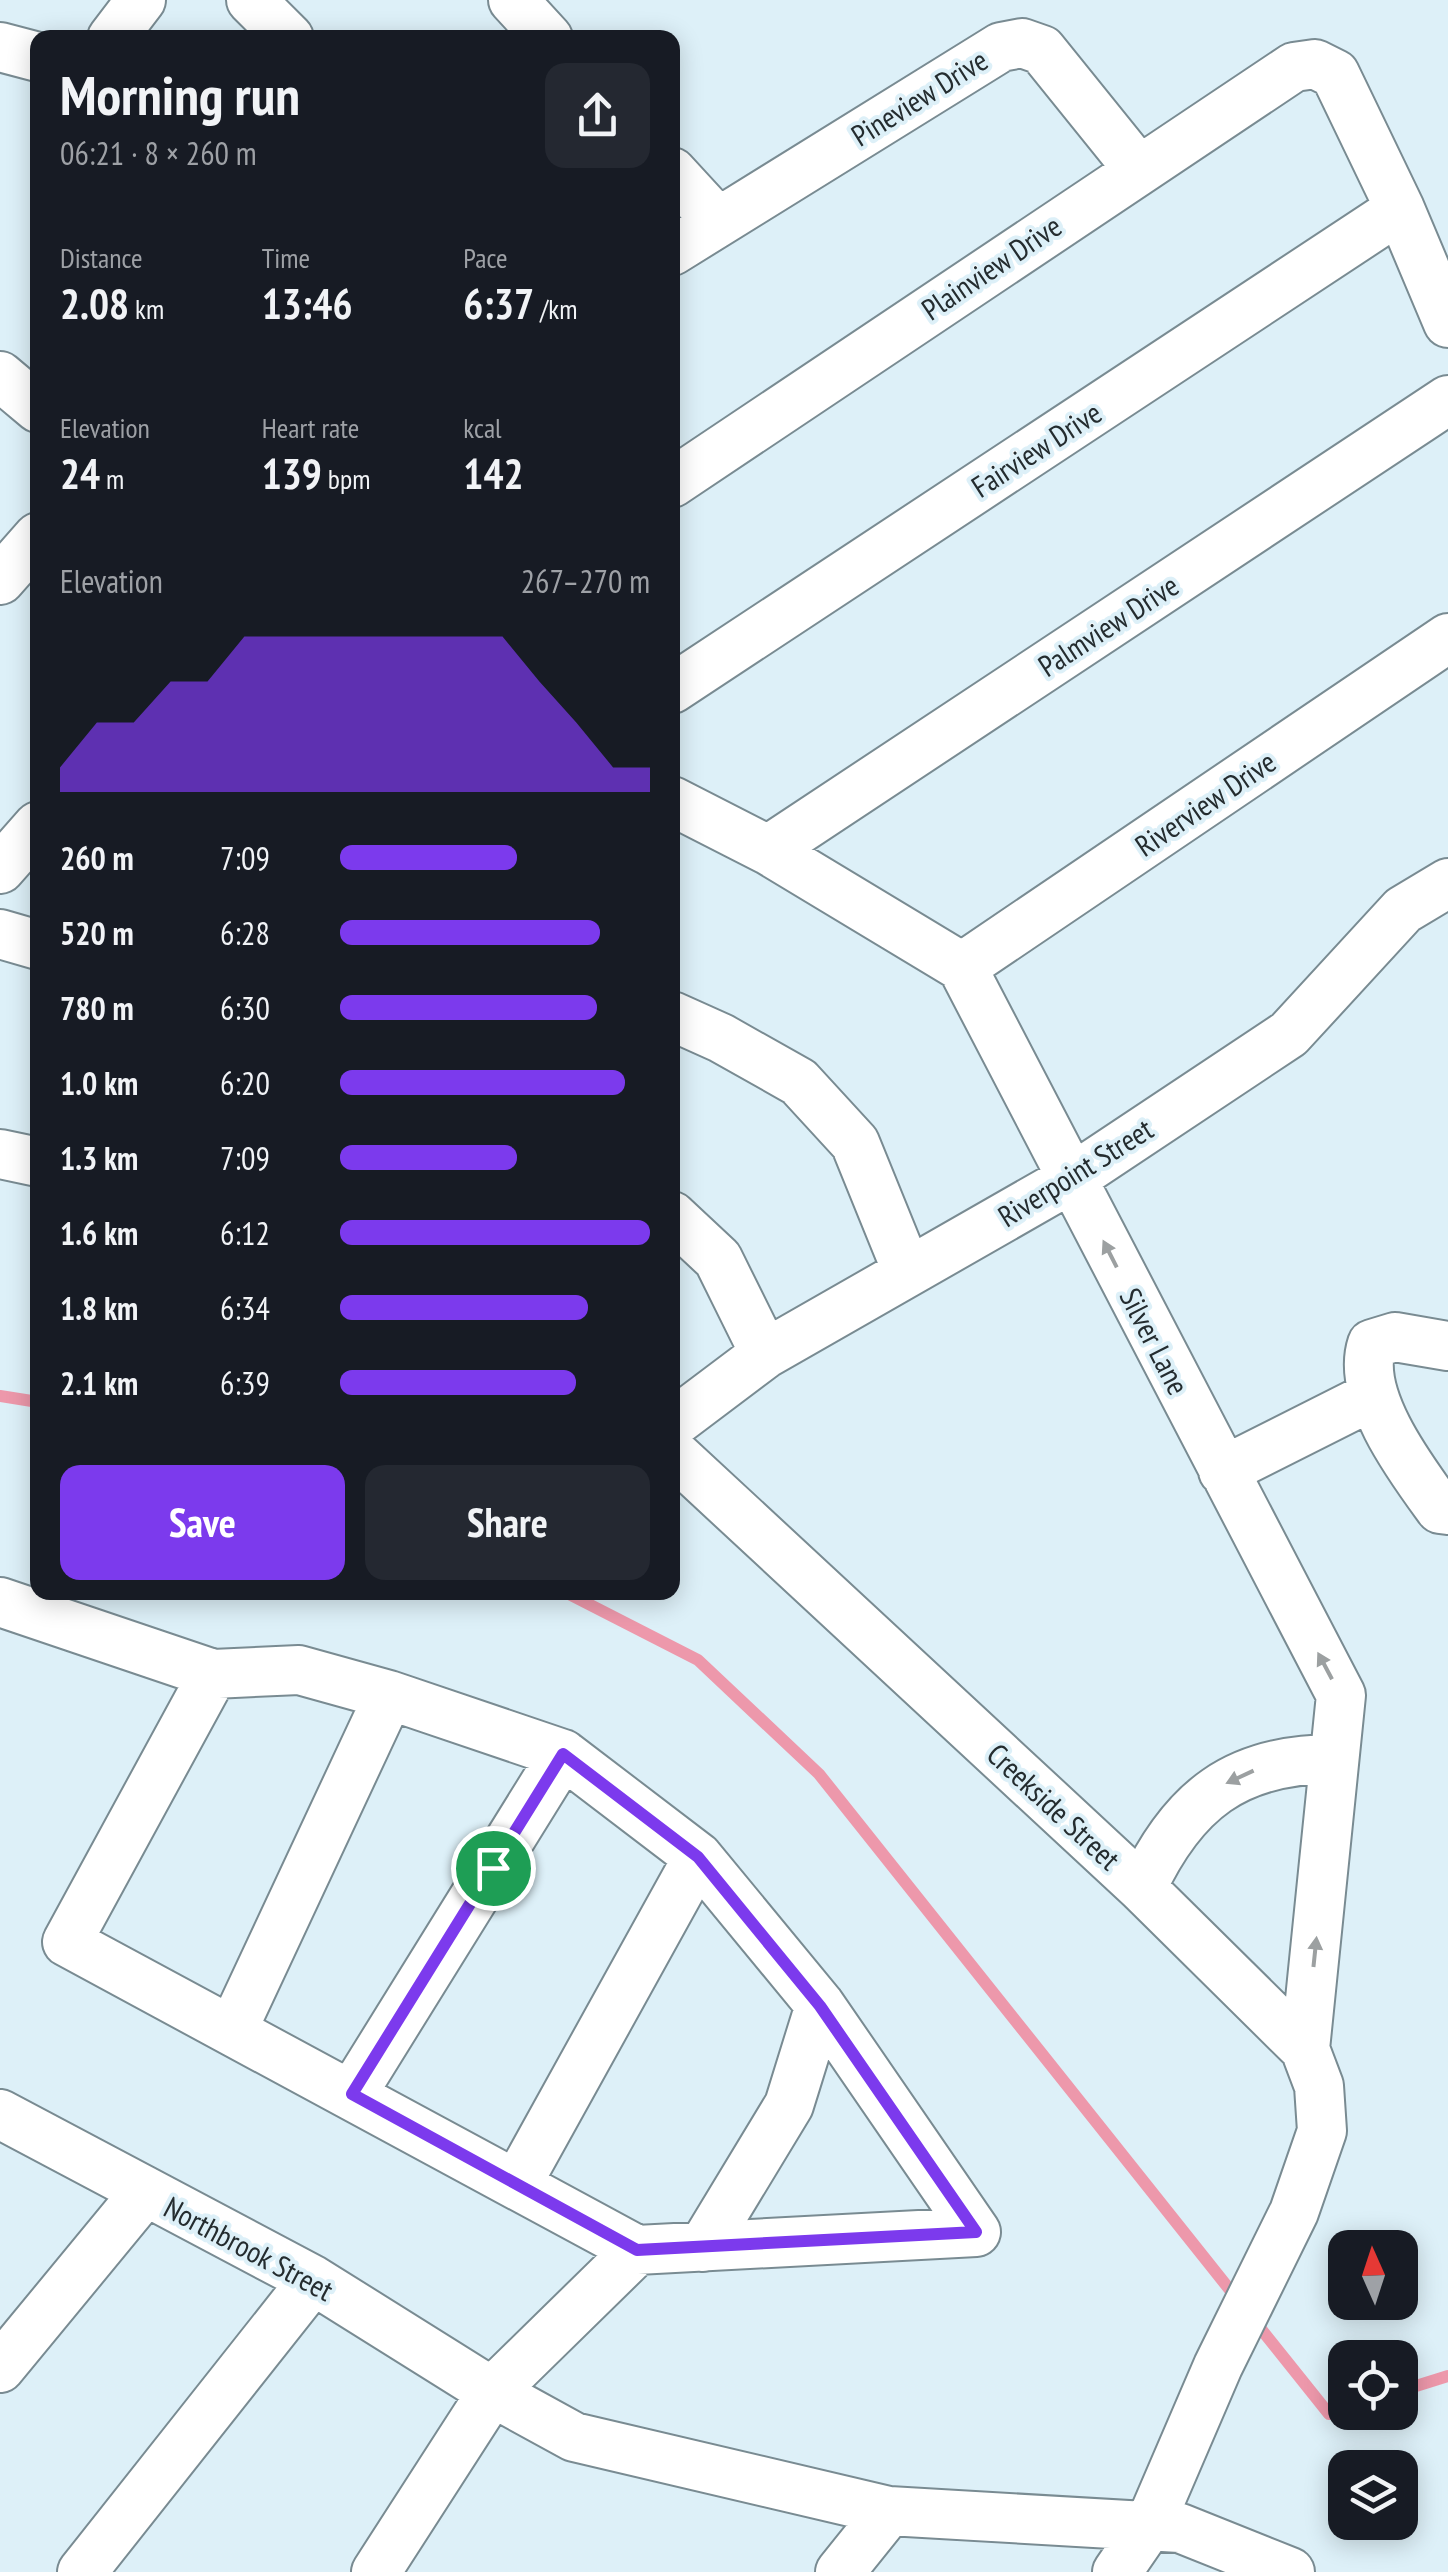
<!DOCTYPE html>
<html lang="en">
<head>
<meta charset="utf-8">
<style>
	:root { --surface:#171b24; --page:#242831; --text:#f1f3f6; --muted:#9ea1a6; --accent:#7c3aed }
	body { margin:0; font-family:"PT Sans Narrow",sans-serif; background:var(--page); color:var(--text); height:100vh; display:flex; flex-direction:column; font-size:38px; white-space:nowrap }
	* { box-sizing:border-box; margin:0 }
	p { font-size:32px; color:var(--muted) }
	.icon { flex:none; width:55px; height:55px; fill:none; stroke:currentColor; stroke-width:2; stroke-linecap:round; stroke-linejoin:round }
	.map { position:relative; flex:1; overflow:hidden }
	.panel { position:absolute; left:30px; top:30px; width:650px; height:1570px; display:flex; flex-direction:column; background:var(--surface); border-radius:20px; box-shadow:0 5px 25px #0003 }
	.panel>* { flex:none }
	.needle { width:65px; rotate:357deg }
	.controls { position:absolute; left:1328px; top:2230px; display:grid; gap:20px }
	.controls a { display:grid; place-items:center; width:90px; height:90px; border-radius:20px; background:var(--surface); box-shadow:0 5px 25px #0003; font-size:50px }
	.pin { position:absolute; display:grid; place-items:center; width:85px; height:85px; color:#fff; margin:-42px; border:5px solid #fff; border-radius:50%; box-shadow:0 2px 10px #0007 }
	.round { display:grid; place-items:center; flex:none; width:105px; height:105px; border-radius:20px; background:var(--page) }
	.head { display:flex; align-items:center; justify-content:space-between; height:170px; padding:0 30px }
	h1 { font-size:55px; font-weight:700; line-height:75px }
	.metrics { display:grid; grid-template-columns:repeat(3,1fr); gap:15px; height:170px; padding:10px 30px }
	.metrics div { display:grid; align-content:center }
	.metrics b { font-size:42px; font-weight:700 }
	.metrics small { font-size:28px; font-weight:400 }
	.metrics p { font-size:28px }
	.chart { height:280px; padding:20px 30px }
	.chart p { display:flex; justify-content:space-between }
	.chart svg { width:100%; height:180px; margin-top:10px; fill:var(--accent); opacity:.7 }
	.cta { display:flex; gap:20px; margin-top:auto; padding:20px 30px }
	.cta a { flex:1; height:115px; border-radius:20px; background:var(--accent); color:#fff; font-size:40px; font-weight:700; line-height:115px; text-align:center }
	.cta a+a { background:var(--page); color:var(--text) }
	ul { padding:0 30px; list-style:none; font-size:32px }
	li { display:grid; grid-template-columns:160px 120px 1fr; align-items:center; height:75px }
	li i { height:25px; border-radius:12px; background:var(--accent) }
	.map>svg:first-child { display:block }
	.lines { fill:none; stroke-linecap:round; stroke-linejoin:round }
	.stream { stroke:#ed98ab; stroke-width:12 }
	.street-casing { stroke:#798b92; stroke-width:52 }
	.street { stroke:#fff; stroke-width:48 }
	.oneway { fill:#9ca0a1 }
	.route-casing { stroke:#fff; stroke-width:20 }
	.route { stroke:#7c3aed; stroke-width:12 }
	.labels { text-anchor:middle; dominant-baseline:central; stroke-width:8; stroke-linejoin:round; paint-order:stroke }
	.street-label { font-size:30px; fill:#242c2f; stroke:#ddf0f8 }
</style>
</head>
<body>
<div class="map">
<svg width="1448" height="2572" viewBox="0 0 1448 2572">
	<rect width="100%" height="100%" fill="#ddf0f8"/>
	<g class="lines">
		<!-- stream -->
		<path class="stream" d="M0 1396 38 1402
			M565 1592 698 1660 819 1774 1238 2300
			M1253 2319 1329 2414 1345 2409
			M1400 2391 1448 2376"/>
		<!-- street casing -->
		<g class="street-casing">
			<path id="street" d="M251 0 289 38
				M513 0 548 38
				M112 38 141 0
				M0 47 38 57
				M672 172 718 222
				M672 251 1001 47 1022 43 1042 50 1138 169
				M0 376 38 408
				M672 483 1294 67 1315 64 1335 74 1400 209 1448 323
				M0 580 38 537
				M672 689 1400 209
				M672 801 768 850 962 967 1341 1695 1305 2049
				M768 850 1448 400
				M0 869 38 826
				M0 934 38 945
				M962 967 1448 638
				M672 1016 721 1038 799 1082 855 1143 907 1271
				M0 1154 38 1162
				M672 1216 718 1259 765 1354
				M1448 1346 1395 1337 1372 1344C1355 1395 1410 1468 1440 1509L1448 1510
				M672 1424 765 1354 1071 1179 1289 1034 1403 910 1448 883
				M672 1452 1142 1888 1305 2049 1319 2086 1322 2131 1294 2212 1218 2366 1150 2524 1117 2572
				M1223 1471 1372 1396
				M0 1602 213 1674 299 1670 389 1695 563 1754 698 1857 820 2005 976 2232 637 2250 67 1942 213 1674
				M1142 1888C1183 1800 1236 1759 1334 1759
				M232 2031 389 1695
				M352 2094 563 1754
				M0 2114 313 2280 492 2392 574 2437 889 2511 1180 2528 1290 2572
				M517 2184 698 1857
				M703 2247 789 2105 820 2005
				M0 2368 145 2192
				M82 2572 313 2280
				M376 2572 492 2392 637 2250
				M840 2572 889 2511"/>
		</g>
		<!-- street -->
		<use href="#street" class="street"/>
	</g>
	<!-- one-way arrows -->
	<defs><path id="oneway-solid" d="M-6-.8H1V-3.2L6.5 0L1 3.2V.8H-6Z" transform="scale(2.5)"/></defs>
	<g class="oneway">
		<use href="#oneway-solid" transform="translate(1110 1254) rotate(-117)"/>
		<use href="#oneway-solid" transform="translate(1325 1666) rotate(-118)"/>
		<use href="#oneway-solid" transform="translate(1240 1777) rotate(155)"/>
		<use href="#oneway-solid" transform="translate(1315 1952) rotate(-84)"/>
	</g>
	<g class="lines">
		<!-- route casing -->
		<g class="route-casing">
			<path id="route" d="M563 1754 698 1857 820 2006 976 2232 637 2250 352 2094Z"/>
		</g>
		<!-- route -->
		<use href="#route" class="route"/>
	</g>
	<g class="labels">
		<!-- street labels -->
		<g class="street-label">
			<text transform="translate(919 97) rotate(-32)">Pineview Drive</text>
			<text transform="translate(991 267) rotate(-34)">Plainview Drive</text>
			<text transform="translate(1036 449) rotate(-33)">Fairview Drive</text>
			<text transform="translate(1108 625) rotate(-33)">Palmview Drive</text>
			<text transform="translate(1205 803) rotate(-34)">Riverview Drive</text>
			<text transform="translate(1075 1172) rotate(-32)">Riverpoint Street</text>
			<text transform="translate(1155 1341) rotate(63)">Silver Lane</text>
			<text transform="translate(1054 1806) rotate(43)">Creekside Street</text>
			<text transform="translate(249 2248) rotate(28)">Northbrook Street</text>
		</g>
	</g>
</svg>
<div class="controls">
<a><svg class="needle" viewBox="-14 -14 28 28"><path d="M0-13l5 13h-10z" fill="#e53935"/><path d="M0 13l5-13h-10z" fill="#9ea1a6"/></svg></a>
<a><svg class="icon" aria-label="locate" viewBox="0 0 24 24"><circle cx="12" cy="12" r="6"/><path d="M12 2v4M12 18v4M2 12h4M18 12h4"/></svg></a>
<a><svg class="icon" aria-label="layers" viewBox="0 0 24 24"><path d="M12 4l9 5-9 5-9-5zM3 14l9 5 9-5"/></svg></a>
</div>
<div class="pin" style="left:493px;top:1868px;background:#1e9e55"><svg class="icon" aria-label="arrive" viewBox="0 0 24 24"><path d="M6 21V4h12l-3 4 3 4H6"/></svg></div>
<section class="panel">
<div class="head"><div><h1>Morning run</h1><p>06:21 · 8 × 260 m</p></div><a class="round"><svg class="icon" aria-label="share" viewBox="0 0 24 24"><path d="M12 15V3M7 8l5-5 5 5M5 13v7h14v-7"/></svg></a></div>
<div class="metrics">
<div><p>Distance</p><b>2.08<small> km</small></b></div>
<div><p>Time</p><b>13:46</b></div>
<div><p>Pace</p><b>6:37<small> /km</small></b></div>
</div>
<div class="metrics">
<div><p>Elevation</p><b>24<small> m</small></b></div>
<div><p>Heart rate</p><b>139<small> bpm</small></b></div>
<div><p>kcal</p><b>142</b></div>
</div>
<div class="chart"><p><span>Elevation</span>267–270 m</p>
<svg viewBox="0 0 160 44" preserveAspectRatio="none"><path d="M0 44V38L10 27L20 27L30 17L40 17L50 6L60 6L70 6L80 6L90 6L100 6L110 6L120 6L130 17L140 27L150 38L160 38V44z"/></svg>
</div>
<ul>
<li><b>260 m</b>7:09<i style="width:57%"></i></li>
<li><b>520 m</b>6:28<i style="width:84%"></i></li>
<li><b>780 m</b>6:30<i style="width:83%"></i></li>
<li><b>1.0 km</b>6:20<i style="width:92%"></i></li>
<li><b>1.3 km</b>7:09<i style="width:57%"></i></li>
<li><b>1.6 km</b>6:12<i style="width:100%"></i></li>
<li><b>1.8 km</b>6:34<i style="width:80%"></i></li>
<li><b>2.1 km</b>6:39<i style="width:76%"></i></li>
</ul>
<div class="cta"><a>Save</a><a>Share</a></div>
</section>
</div>
</body>
</html>
